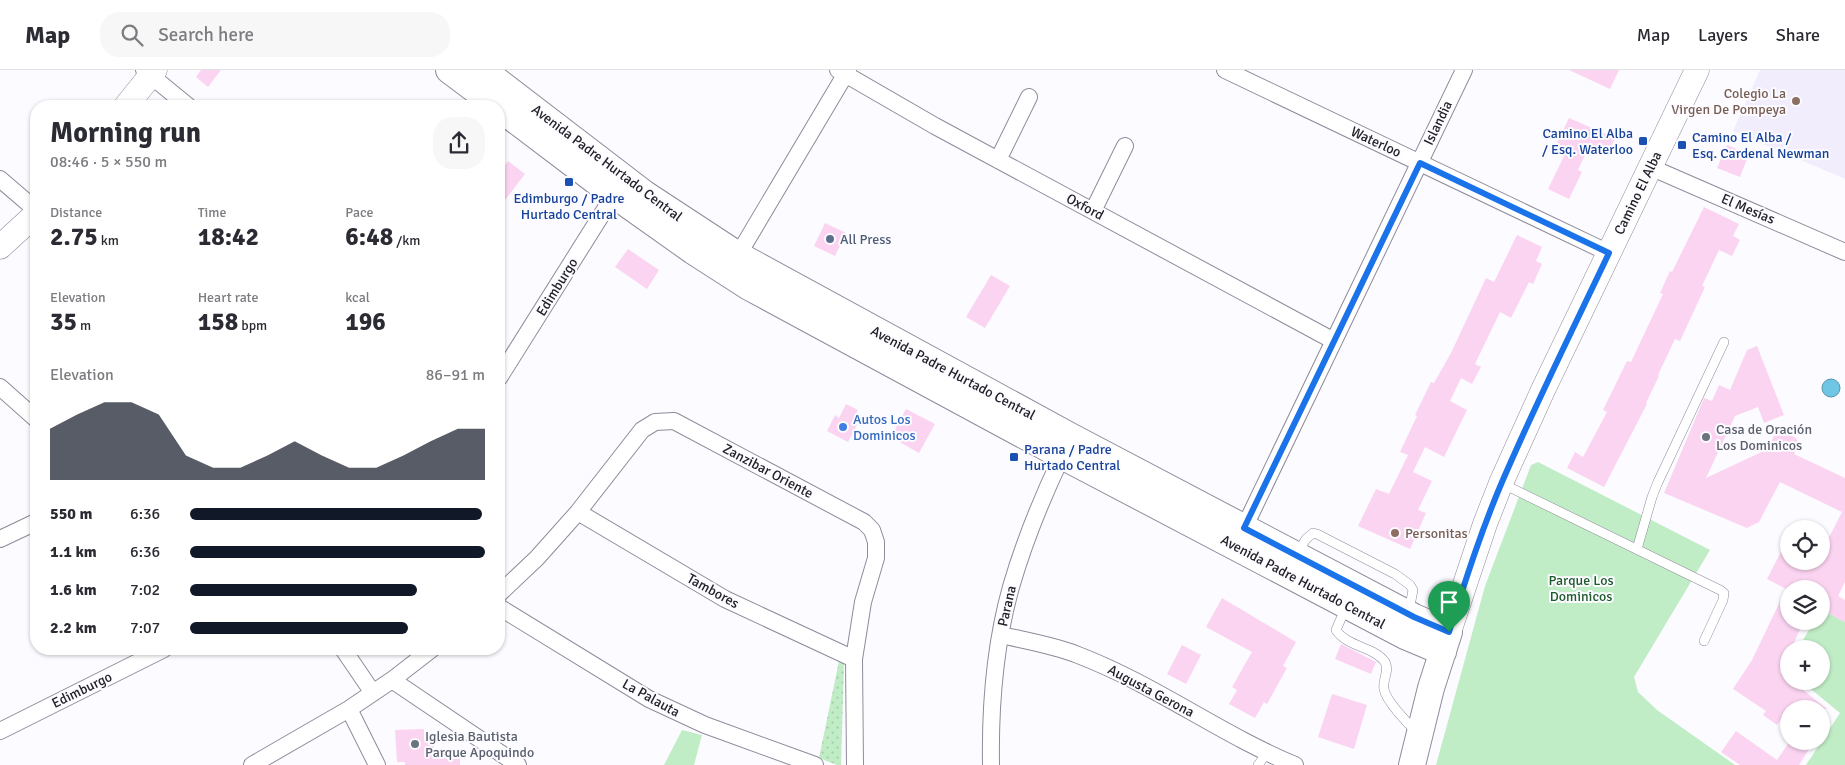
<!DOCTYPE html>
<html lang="en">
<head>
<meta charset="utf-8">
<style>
	:root { --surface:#fff; --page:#f7f7f7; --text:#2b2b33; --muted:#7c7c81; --line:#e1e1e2; --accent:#111827 }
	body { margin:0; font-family:Signika,sans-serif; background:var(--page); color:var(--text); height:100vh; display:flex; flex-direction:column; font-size:19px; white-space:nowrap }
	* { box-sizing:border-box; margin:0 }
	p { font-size:16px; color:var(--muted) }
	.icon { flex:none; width:28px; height:28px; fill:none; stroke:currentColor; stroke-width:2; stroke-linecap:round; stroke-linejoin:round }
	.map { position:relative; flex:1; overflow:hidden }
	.details { position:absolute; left:30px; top:30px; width:475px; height:555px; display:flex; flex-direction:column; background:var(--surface); border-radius:20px; box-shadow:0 1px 4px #0004 }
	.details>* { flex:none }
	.buttons { position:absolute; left:1780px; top:450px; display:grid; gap:10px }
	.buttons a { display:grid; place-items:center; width:50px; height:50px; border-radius:50%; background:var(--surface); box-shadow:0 1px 4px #0004; font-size:25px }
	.pin { position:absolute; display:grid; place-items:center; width:42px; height:42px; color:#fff; margin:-51px -21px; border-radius:50% 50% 50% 0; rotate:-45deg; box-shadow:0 0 5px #0007 }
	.pin .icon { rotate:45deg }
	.round { display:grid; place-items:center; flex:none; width:52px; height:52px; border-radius:20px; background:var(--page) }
	.head { display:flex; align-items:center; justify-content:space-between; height:85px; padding:0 20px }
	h1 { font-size:28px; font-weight:800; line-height:38px }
	.stats { display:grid; grid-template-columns:repeat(3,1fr); gap:8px; height:85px; padding:5px 20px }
	.stats div { display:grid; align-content:center }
	.stats b { font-size:25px; font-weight:800 }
	.stats small { font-size:14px; font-weight:400 }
	.stats p { font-size:14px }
	.chart { height:140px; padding:10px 20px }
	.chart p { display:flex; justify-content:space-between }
	.chart svg { width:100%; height:90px; margin-top:5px; fill:var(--accent); opacity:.7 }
	ul { padding:0 20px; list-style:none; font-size:16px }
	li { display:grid; grid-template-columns:80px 60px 1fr; align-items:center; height:38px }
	li i { height:12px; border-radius:6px; background:var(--accent) }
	header { display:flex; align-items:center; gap:30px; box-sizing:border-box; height:70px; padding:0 25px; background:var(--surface); border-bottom:1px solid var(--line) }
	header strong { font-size:24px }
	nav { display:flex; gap:28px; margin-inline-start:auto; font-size:18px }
	.search { width:350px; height:45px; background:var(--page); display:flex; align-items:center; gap:12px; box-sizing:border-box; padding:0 18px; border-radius:20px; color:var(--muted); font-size:19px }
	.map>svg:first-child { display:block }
	.built { fill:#f1edfc }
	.grass { fill:url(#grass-dots) }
	.park { fill:#c1edc6 }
	.water { fill:#6ec5e4; stroke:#5894ab }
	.building { fill:#fbd4f1 }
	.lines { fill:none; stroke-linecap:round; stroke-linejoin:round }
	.lane-casing { stroke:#8f8b9b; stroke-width:10 }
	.street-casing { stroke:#8f8b9b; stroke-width:18 }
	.secondary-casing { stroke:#8f8b9b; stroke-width:25 }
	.primary-casing { stroke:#8f8b9b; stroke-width:28 }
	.lane { stroke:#fff; stroke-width:9 }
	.street { stroke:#fff; stroke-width:16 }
	.secondary { stroke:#fff; stroke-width:24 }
	.primary { stroke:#fff; stroke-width:26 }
	.route-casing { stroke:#fff; stroke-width:10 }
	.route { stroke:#1a73e8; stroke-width:6 }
	.education-dot { fill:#8d6e63; stroke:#fcfbff; stroke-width:2 }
	.transit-dot { fill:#1a4fb4; stroke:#fcfbff; stroke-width:2 }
	.service-dot { fill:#5c6f8a; stroke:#fcfbff; stroke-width:2 }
	.shop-dot { fill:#3f7fe0; stroke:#fcfbff; stroke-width:2 }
	.worship-dot { fill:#6b7280; stroke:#fcfbff; stroke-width:2 }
	.labels { text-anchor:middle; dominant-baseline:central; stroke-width:4; stroke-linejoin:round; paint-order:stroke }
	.education-label { font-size:14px; fill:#785e54; stroke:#fcfbff; text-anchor:end }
	.street-label { font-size:14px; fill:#232127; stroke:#fcfbff }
	.transit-label { font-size:14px; fill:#164399; stroke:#fcfbff; text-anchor:start }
	.service-label { font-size:14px; fill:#4e5e75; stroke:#fcfbff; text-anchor:start }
	.shop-label { font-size:14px; fill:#366cbe; stroke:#fcfbff; text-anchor:start }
	.worship-label { font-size:14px; fill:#5b616d; stroke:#fcfbff; text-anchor:start }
	.park-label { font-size:14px; fill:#1d5b2b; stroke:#fcfbff }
</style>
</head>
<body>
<header>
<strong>Map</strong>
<div class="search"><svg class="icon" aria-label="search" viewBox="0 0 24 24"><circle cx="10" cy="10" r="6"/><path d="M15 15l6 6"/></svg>Search here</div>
<nav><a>Map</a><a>Layers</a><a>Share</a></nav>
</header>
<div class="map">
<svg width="1845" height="695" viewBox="0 0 1845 695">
	<defs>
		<pattern id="grass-dots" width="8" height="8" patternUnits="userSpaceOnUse" patternTransform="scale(1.25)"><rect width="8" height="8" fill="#c1edc6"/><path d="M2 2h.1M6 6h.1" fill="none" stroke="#a6cbaa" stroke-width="1.8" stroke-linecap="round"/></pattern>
	</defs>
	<rect width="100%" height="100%" fill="#fcfbff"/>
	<!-- built -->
	<path class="built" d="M1760 0H1845V109L1733 61Z"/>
	<!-- grass -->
	<path class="grass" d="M839 591 844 594 841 695H837L819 688Z"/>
	<!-- park -->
	<path class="park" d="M1538 392 1710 480 1634 607 1638 622 1657 640 1735 695H1436L1485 516 1531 395Z
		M1821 539 1845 552V695H1806L1840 643 1801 611H1821V579H1798L1814 551H1821Z
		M682 660 702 665 694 695H664Z"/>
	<!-- water -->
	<path class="water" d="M1822 318a9 9 0 1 1 18 0a9 9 0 1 1-18 0Z"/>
	<!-- building -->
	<path class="building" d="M201 0H221L208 17 196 7Z
		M1569 0H1619L1610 19Z
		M1569 48 1615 68 1607 85 1589 76 1578 100 1582 102 1569 129 1548 119 1566 82 1555 77Z
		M1727 75 1749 84 1740 107 1717 98Z
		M508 91 525 104 499 138V104Z
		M1704 137 1739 154 1733 166 1740 170 1732 186 1719 180 1702 216 1705 217 1680 271 1675 269 1658 305 1659 306 1646 333 1647 334 1604 417 1567 398 1575 382 1583 387 1607 342 1603 340 1627 291 1631 292 1663 224 1660 223 1670 201 1672 202Z
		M825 153 846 163 835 186 814 176Z
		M1517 165 1542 177 1536 191 1542 194 1533 214 1529 212 1511 248 1500 242 1475 294 1481 297 1472 314 1461 308 1450 331 1467 340 1444 387 1425 377 1413 402 1432 411 1418 440 1426 443 1410 479 1358 456 1376 419 1389 424 1408 385 1400 382 1417 346 1415 345 1431 312 1434 313 1451 283 1486 208 1494 212Z
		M628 179 659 200 647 219 615 197Z
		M991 205 1010 216 985 258 966 247Z
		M1757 276 1784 345 1764 353 1758 337 1735 346 1706 408 1768 379 1777 359 1796 368 1799 375 1794 384 1845 408V512L1838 526 1845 530V552L1821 539V519H1789V551H1804L1791 579H1789V583L1780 602 1789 609V611H1792L1827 639H1788L1777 655 1763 645 1766 641 1733 619 1752 590 1786 519 1767 509 1789 466V491H1821V483L1842 442 1780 412 1759 452 1747 458 1664 423 1704 328 1712 331 1719 315 1730 320 1747 280Z
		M846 334 858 340 853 350 858 353 848 372 827 361 835 345 839 348Z
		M906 339 935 354 919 383 891 367Z
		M1222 528 1296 572 1283 596 1287 598 1267 634 1264 632 1255 648 1229 634 1237 620 1232 617 1252 582 1206 557Z
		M1341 574 1376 592 1371 604 1335 589Z
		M1182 575 1201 585 1186 614 1167 604Z
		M1332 624 1367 635 1354 679 1318 667Z
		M424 659V670L433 669 434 680 460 679V695H405V692H397L395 660Z
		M1736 661 1777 690 1790 671H1814L1799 695H1740L1721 682Z"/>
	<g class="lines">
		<!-- lane casing -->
		<g class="lane-casing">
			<path id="lane" d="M1501 413 1720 520 1724 523 1723 530 1704 571
				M1637 479 1652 427 1658 412 1724 272
				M1297 484 1306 469 1313 463 1317 464 1395 504 1410 515 1413 520 1409 541
				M1346 537 1336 560C1347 577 1375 577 1385 592 1390 601 1382 610 1384 619 1386 631 1408 654 1417 662
				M1258 695 1267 683"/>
		</g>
		<!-- street casing -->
		<g class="street-casing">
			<path id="street" d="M144 0 188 36
				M838 0 935 56 1334 271
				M1225 0 1609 183
				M998 90 1029 27
				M1650 97 1845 182
				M0 109 36 140
				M1093 141 1125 76
				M738 185 848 0
				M499 308 614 125
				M0 317 36 349
				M578 442 725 529 854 589
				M1244 458 1464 0
				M0 469 36 452
				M499 524 537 488 578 442 642 360 655 352 674 351 864 452 872 460 876 472V488L863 532 854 589 855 695
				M499 537 649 629 705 655 815 695
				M1001 565C1027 571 1053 575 1078 585 1154 614 1220 664 1295 695
				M343 579 373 623
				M392 610 518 695
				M349 639 377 695
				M0 661 164 579
				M252 695 349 639 392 610 432 579
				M991 695C990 636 995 574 1011 517 1024 472 1042 428 1062 386"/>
		</g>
		<!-- secondary casing -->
		<g class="secondary-casing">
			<path id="secondary" d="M126 36 155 0
				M0 177 36 144
				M1449 562 1485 454 1501 413 1543 320 1697 0"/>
		</g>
		<!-- primary casing -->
		<g class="primary-casing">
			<path id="primary" d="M449 0 497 36
				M483 0 645 124 738 185 1070 366 1414 547 1449 562 1431 618 1412 695
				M499 38 614 125 693 181 749 217 1062 386 1405 566 1443 582"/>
		</g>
		<!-- lane -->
		<use href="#lane" class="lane"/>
		<!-- street -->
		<use href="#street" class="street"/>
		<!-- secondary -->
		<use href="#secondary" class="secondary"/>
		<!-- primary -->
		<use href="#primary" class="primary"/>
	</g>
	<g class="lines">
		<!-- route casing -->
		<g class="route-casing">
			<path id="route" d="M1420 93 1609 183C1573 259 1535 335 1502 412 1481 461 1465 512 1449 562L1414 547 1244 458Z"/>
		</g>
		<!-- route -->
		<use href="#route" class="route"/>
	</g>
	<!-- markers -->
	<g class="education-dot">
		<circle cx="1796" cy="31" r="5"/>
		<circle cx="1395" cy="463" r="5"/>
	</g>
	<g class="transit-dot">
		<rect x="1638" y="66" width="10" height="10" rx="2.5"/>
		<rect x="1677" y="70" width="10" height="10" rx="2.5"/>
		<rect x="564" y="107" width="10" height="10" rx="2.5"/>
		<rect x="1009" y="382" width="10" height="10" rx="2.5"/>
	</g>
	<circle class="service-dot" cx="830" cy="169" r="5"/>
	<circle class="shop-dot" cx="843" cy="357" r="5"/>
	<g class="worship-dot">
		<circle cx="1706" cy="367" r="5"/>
		<circle cx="415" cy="674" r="5"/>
	</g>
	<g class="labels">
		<!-- education labels -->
		<g class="education-label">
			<text x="1786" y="23">Colegio La<tspan x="1786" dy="16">Virgen De Pompeya</tspan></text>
			<text x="1405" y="463" text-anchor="start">Personitas</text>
		</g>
		<!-- street labels -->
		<g class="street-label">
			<text transform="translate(1438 53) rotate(-64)">Islandia</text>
			<text transform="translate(1376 72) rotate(25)">Waterloo</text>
			<text transform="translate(607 93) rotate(37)">Avenida Padre Hurtado Central</text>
			<text transform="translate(1638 123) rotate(-64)">Camino El Alba</text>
			<text transform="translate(1085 137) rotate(28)">Oxford</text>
			<text transform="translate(1748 139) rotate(23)">El Mesías</text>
			<text transform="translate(557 217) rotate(-58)">Edimburgo</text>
			<text transform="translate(953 303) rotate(28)">Avenida Padre Hurtado Central</text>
			<text transform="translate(768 401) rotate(28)">Zanzibar Oriente</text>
			<text transform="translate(1303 512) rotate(28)">Avenida Padre Hurtado Central</text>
			<text transform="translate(713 521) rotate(29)">Tambores</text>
			<text transform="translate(1007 536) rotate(-77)">Parana</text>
			<text transform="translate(82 620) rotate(-26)">Edimburgo</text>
			<text transform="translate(1151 621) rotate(28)">Augusta Gerona</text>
			<text transform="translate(651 628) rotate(29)">La Palauta</text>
		</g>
		<!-- transit labels -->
		<g class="transit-label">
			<text x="1633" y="63" text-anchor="end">Camino El Alba<tspan x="1633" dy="16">/ Esq. Waterloo</tspan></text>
			<text x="1692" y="67">Camino El Alba /<tspan x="1692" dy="16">Esq. Cardenal Newman</tspan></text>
			<text x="569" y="128" text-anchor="middle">Edimburgo / Padre<tspan x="569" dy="16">Hurtado Central</tspan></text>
			<text x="1024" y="379">Parana / Padre<tspan x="1024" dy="16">Hurtado Central</tspan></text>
		</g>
		<!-- service labels -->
		<g class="service-label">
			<text x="840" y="169">All Press</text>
		</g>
		<!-- shop labels -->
		<g class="shop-label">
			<text x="853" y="349">Autos Los<tspan x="853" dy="16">Dominicos</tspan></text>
		</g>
		<!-- worship labels -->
		<g class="worship-label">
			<text x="1716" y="359">Casa de Oración<tspan x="1716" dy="16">Los Dominicos</tspan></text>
			<text x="425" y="666">Iglesia Bautista<tspan x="425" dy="16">Parque Apoquindo</tspan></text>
		</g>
		<!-- park labels -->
		<g class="park-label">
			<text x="1581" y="510">Parque Los<tspan x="1581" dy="16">Dominicos</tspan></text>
		</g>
	</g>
</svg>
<div class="buttons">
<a><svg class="icon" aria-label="locate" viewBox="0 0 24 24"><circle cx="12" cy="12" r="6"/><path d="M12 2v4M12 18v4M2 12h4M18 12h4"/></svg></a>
<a><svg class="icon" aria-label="layers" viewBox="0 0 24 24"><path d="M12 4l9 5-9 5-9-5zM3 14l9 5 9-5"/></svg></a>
<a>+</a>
<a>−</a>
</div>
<div class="pin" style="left:1449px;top:562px;background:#1e9e55"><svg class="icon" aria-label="arrive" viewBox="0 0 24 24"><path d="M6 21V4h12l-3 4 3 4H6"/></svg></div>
<section class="details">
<div class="head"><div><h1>Morning run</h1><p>08:46 · 5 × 550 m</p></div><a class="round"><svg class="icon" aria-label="share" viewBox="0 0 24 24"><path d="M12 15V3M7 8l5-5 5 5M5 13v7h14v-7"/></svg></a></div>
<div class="stats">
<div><p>Distance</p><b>2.75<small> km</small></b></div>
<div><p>Time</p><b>18:42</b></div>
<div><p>Pace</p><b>6:48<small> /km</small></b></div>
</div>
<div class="stats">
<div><p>Elevation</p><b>35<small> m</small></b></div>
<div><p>Heart rate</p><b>158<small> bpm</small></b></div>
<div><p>kcal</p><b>196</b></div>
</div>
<div class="chart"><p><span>Elevation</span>86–91 m</p>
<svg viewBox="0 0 160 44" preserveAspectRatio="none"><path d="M0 44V19L10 12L20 6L30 6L40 12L50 32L60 38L70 38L80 32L90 25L100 32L110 38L120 38L130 32L140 25L150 19L160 19V44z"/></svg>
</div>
<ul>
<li><b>550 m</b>6:36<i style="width:99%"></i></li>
<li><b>1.1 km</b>6:36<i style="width:100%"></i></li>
<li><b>1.6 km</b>7:02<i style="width:77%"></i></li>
<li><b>2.2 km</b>7:07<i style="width:74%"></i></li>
</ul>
</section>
</div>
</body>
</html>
